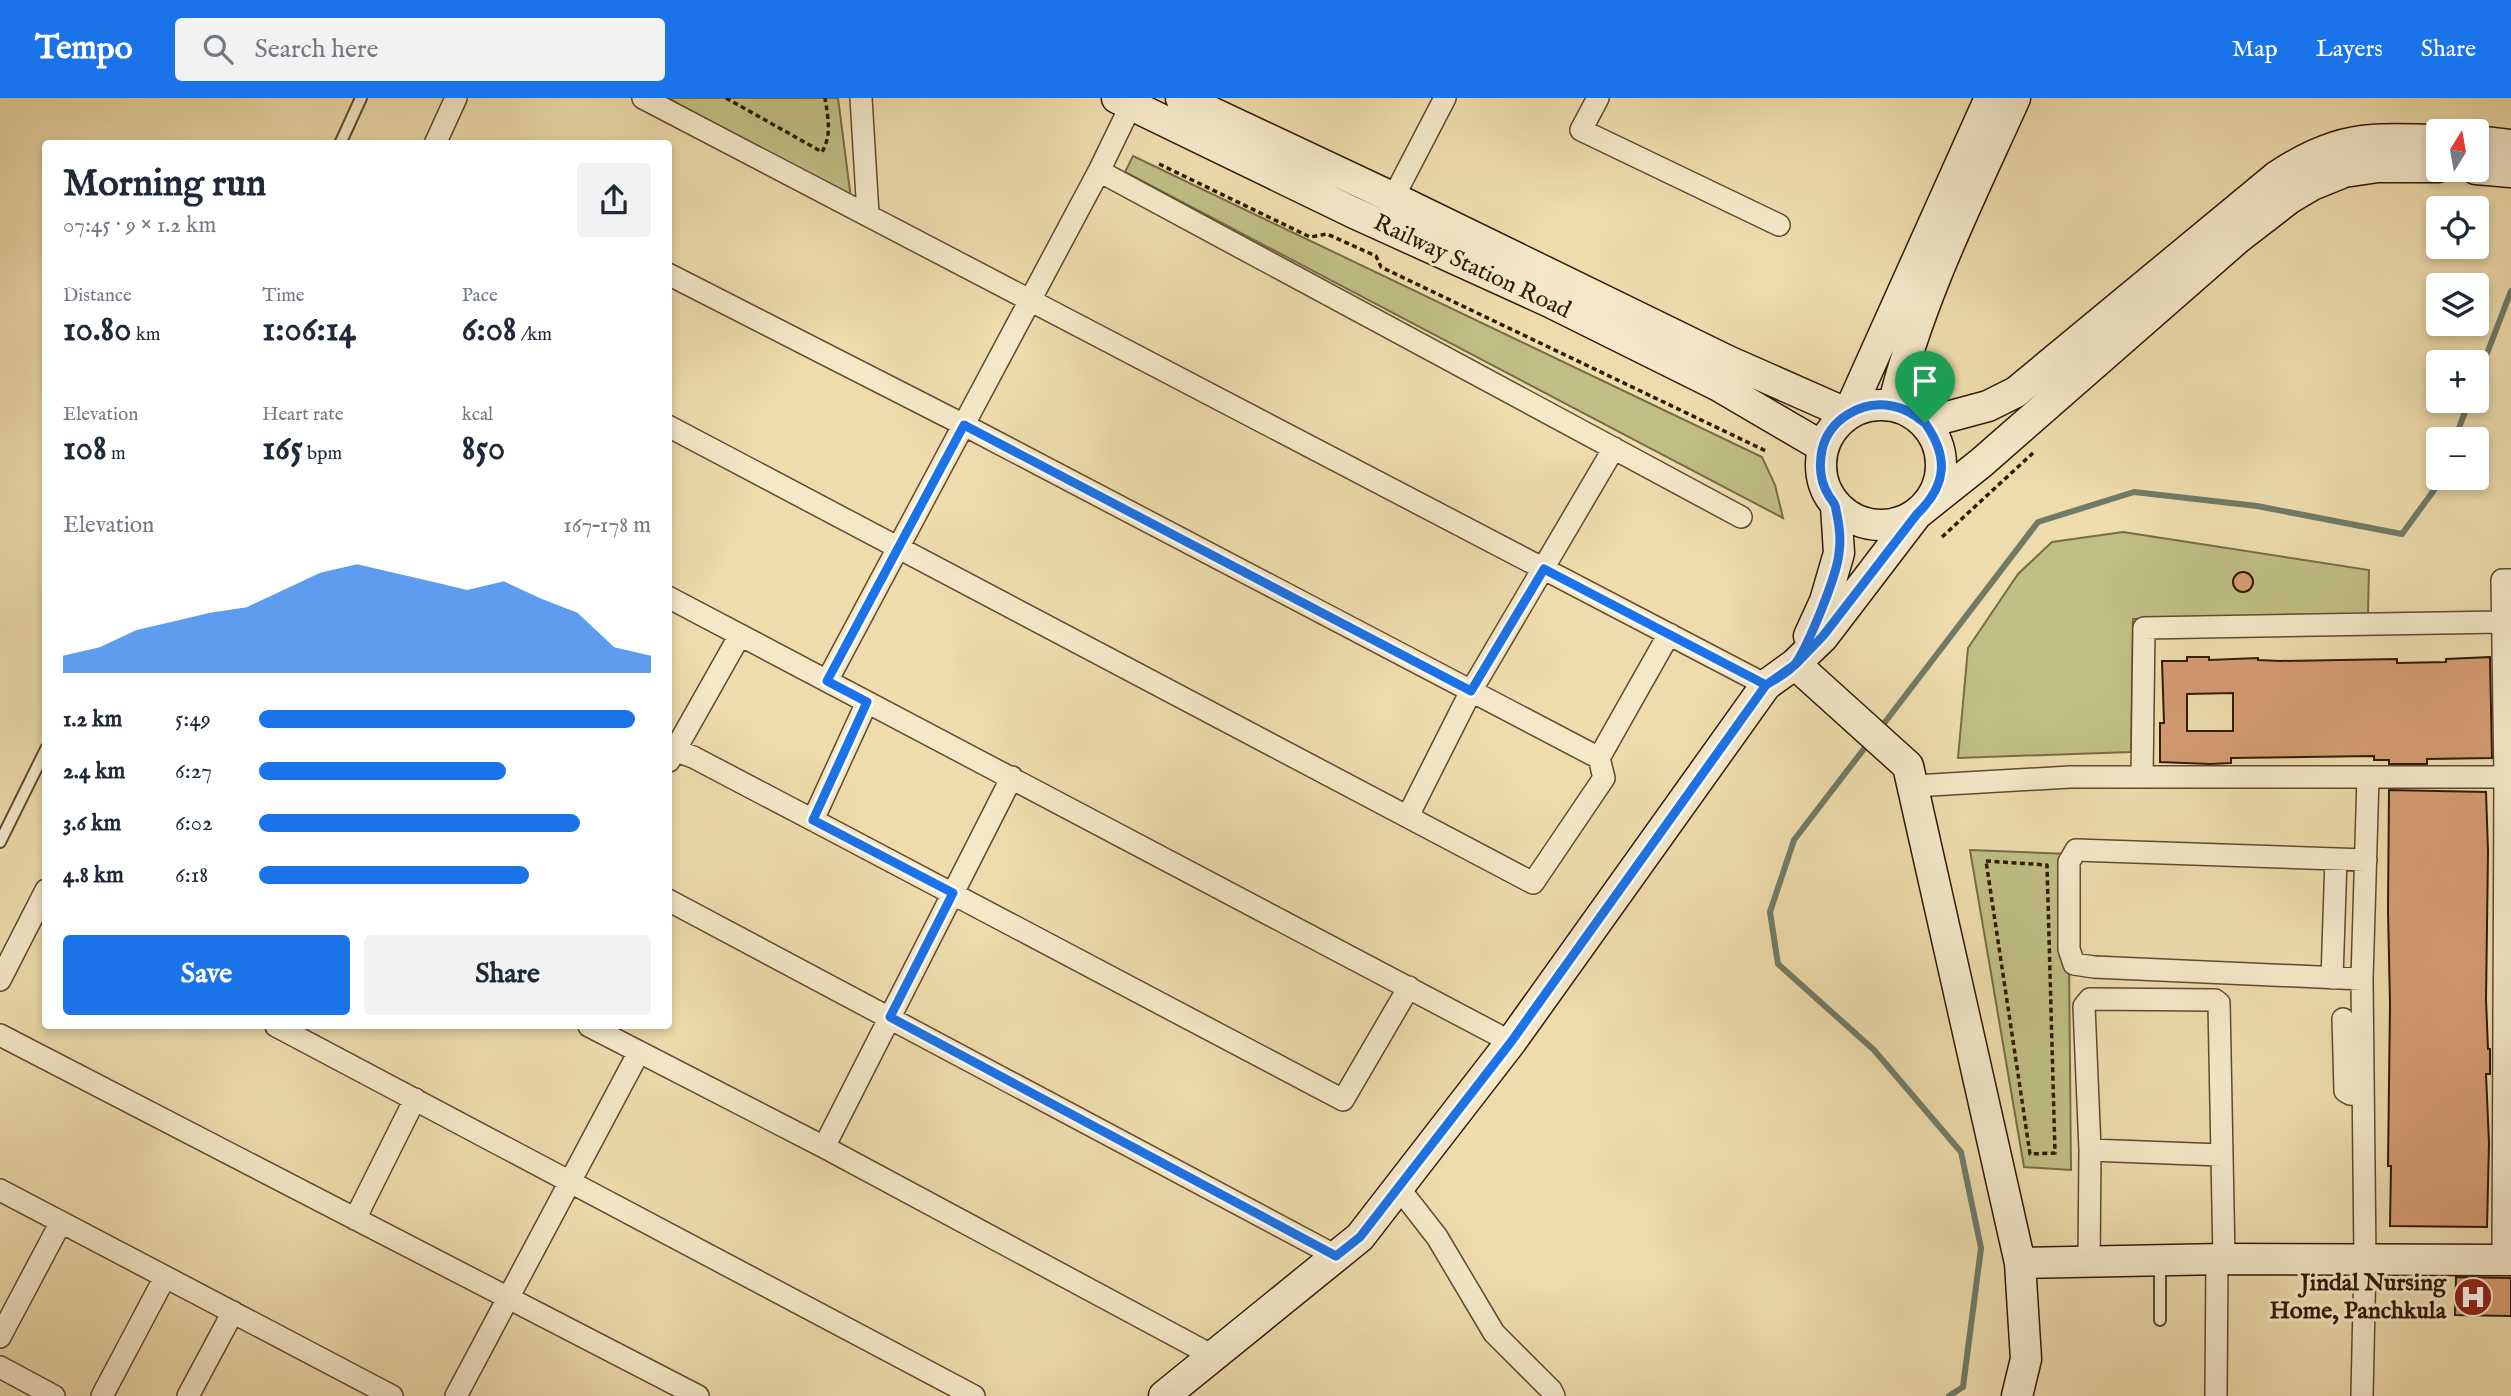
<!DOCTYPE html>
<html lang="en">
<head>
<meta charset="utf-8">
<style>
	:root { --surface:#fff; --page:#f2f2f3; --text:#1f2937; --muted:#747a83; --accent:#1a73e8 }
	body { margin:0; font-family:"IM FELL English",serif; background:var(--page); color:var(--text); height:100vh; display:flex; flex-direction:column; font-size:26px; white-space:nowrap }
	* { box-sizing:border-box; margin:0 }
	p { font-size:23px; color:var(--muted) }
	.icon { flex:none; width:38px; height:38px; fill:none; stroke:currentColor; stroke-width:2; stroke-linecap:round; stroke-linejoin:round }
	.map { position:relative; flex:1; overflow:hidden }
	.side { position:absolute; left:42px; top:42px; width:630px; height:889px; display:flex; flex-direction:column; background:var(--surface); border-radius:7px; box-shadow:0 4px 10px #0003 }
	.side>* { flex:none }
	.needle { width:46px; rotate:11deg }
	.controls { position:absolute; left:2426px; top:21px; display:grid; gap:14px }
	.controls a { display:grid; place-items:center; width:63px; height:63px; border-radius:7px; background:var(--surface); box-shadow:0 4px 10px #0003; font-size:35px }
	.pin { position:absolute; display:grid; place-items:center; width:60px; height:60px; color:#fff; margin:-72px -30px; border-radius:50% 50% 50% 0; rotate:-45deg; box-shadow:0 0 7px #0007 }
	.pin .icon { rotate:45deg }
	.round { display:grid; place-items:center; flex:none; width:74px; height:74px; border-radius:7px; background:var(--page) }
	.head { display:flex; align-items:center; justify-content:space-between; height:119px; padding:0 21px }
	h1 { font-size:38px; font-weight:700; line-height:52px }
	.metrics { display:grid; grid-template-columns:repeat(3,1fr); gap:10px; height:119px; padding:7px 21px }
	.metrics div { display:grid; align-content:center }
	.metrics b { font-size:35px; font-weight:700 }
	.metrics small { font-size:19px; font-weight:400 }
	.metrics p { font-size:19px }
	.chart { height:196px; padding:14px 21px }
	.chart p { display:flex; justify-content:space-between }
	.chart svg { width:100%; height:126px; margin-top:7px; fill:var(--accent); opacity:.7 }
	.cta { display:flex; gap:14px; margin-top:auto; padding:14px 21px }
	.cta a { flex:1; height:80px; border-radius:7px; background:var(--accent); color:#fff; font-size:28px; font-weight:700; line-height:80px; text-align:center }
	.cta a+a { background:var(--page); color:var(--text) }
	ul { padding:0 21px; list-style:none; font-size:23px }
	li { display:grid; grid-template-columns:112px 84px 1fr; align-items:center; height:52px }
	li i { height:18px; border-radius:9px; background:var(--accent) }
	header { display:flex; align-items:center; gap:42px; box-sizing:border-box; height:98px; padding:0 35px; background:var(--accent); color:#fff }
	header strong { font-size:33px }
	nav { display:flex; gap:38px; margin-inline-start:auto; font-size:24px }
	.search { width:490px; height:63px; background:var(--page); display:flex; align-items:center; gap:18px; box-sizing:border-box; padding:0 24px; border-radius:7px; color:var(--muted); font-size:26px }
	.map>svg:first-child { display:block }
	.green { fill:#bfbe84; stroke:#786c44; stroke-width:2 }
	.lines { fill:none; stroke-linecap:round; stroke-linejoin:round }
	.stream { stroke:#707b67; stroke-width:6 }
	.building { fill:#d59c74; stroke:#321a03; stroke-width:2; fill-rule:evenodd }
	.lane-casing { stroke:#614a2d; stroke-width:14 }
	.street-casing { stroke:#614a2d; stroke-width:24 }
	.secondary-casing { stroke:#321a03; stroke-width:33 }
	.path { stroke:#321a03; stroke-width:3.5; stroke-dasharray:5 3.5; stroke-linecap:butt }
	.lane { stroke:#f4e8c9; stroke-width:10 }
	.street { stroke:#f4e8c9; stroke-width:21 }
	.secondary { stroke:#f4e8c9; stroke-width:30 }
	.route-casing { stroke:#fff; stroke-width:14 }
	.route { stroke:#1a73e8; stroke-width:9 }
	.labels { text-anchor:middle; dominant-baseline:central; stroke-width:6; stroke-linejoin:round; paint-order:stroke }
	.street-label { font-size:24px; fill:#321a03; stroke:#f4e8c9 }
	.poi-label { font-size:24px; font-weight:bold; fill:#321a03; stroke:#f4e8c9; text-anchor:end }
</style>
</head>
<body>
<header>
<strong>Tempo</strong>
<div class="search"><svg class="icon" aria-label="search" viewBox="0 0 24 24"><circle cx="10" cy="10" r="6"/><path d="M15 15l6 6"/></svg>Search here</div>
<nav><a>Map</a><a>Layers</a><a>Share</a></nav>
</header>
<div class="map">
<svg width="2511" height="1298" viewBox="0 0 2511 1298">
	<rect width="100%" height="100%" fill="#eedcac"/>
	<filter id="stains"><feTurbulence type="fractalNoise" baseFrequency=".00286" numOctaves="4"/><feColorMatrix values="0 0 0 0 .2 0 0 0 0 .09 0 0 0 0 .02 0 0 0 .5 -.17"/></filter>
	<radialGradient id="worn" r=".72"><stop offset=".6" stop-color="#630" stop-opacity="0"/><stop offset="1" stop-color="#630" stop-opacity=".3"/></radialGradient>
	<!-- green -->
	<path class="green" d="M668 0H838L851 101Z
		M1133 58 1762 359 1775 387 1783 420 1125 74Z
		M2123 434 2369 472 2368 517 2133 521 2131 654 1958 660 1968 550 2018 476 2052 444Z
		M1970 752 2068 756 2071 1072 2024 1069Z"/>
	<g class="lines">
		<!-- stream -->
		<path class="stream" d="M2476 284 2511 193
			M2455 341 2469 303
			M1879 632 2038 424 2134 394 2257 408 2402 436 2437 388 2440 380
			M1870 643 1794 742 1770 814 1778 866 1874 952 1961 1054 1981 1150 1963 1289 1949 1298"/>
	</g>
	<!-- building -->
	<path class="building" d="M2233 484a10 10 0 1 1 20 0a10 10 0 1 1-20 0Z
		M2187 559H2209V562L2258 560V562L2280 563 2397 561V565L2446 564V561L2490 559 2492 660 2427 661V666H2389V662H2374V658L2231 660V665L2210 666 2160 664V625H2164L2162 563H2187ZM2233 595V633H2187V596Z
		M2389 692 2486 694 2488 753 2486 902 2488 951H2490V976H2486L2489 1045 2487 1129 2390 1128 2391 1068H2388L2390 906 2388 812Z
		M2456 1179 2511 1180V1218L2455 1217Z"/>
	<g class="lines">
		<!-- lane casing -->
		<g class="lane-casing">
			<path id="lane" d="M340 46 361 0
				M0 744 46 651
				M2160 1222V1165"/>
		</g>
		<!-- street casing -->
		<g class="street-casing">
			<path id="street" d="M643 0 1766 587
				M861 0 868 116
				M1598 0 1581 32 1779 127
				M435 46 456 0
				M1099 73 1741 419
				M1393 100 1445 0
				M668 176 964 327 1599 660
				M668 328 1533 785 1604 680 1599 660 1669 536 1671 537
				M668 499 1511 944
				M827 583 1099 73 1131 7
				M668 650 693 659 813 722 1343 1002 1409 889
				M669 663 740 537
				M2142 679 2144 530 2502 524
				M1914 688 2070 679H2505
				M1413 721 1411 712 1471 593 1614 350
				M813 722 867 604
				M668 802 1336 1158
				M2332 880 2336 761
				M2362 881 2094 869 2074 866 2069 851V764L2076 752 2366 762
				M0 882 46 792
				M2343 921 2345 993 2350 996 2363 997
				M276 928 974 1298
				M589 928 824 1049 1213 1258
				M0 937 698 1298
				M824 1049 1012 679
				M2090 1052 2221 1057
				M1398 1089 1437 1139 1494 1235 1551 1292 1554 1298
				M0 1092 392 1298
				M355 1121 415 1001
				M2503 1162 2505 679 2502 482H2511
				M2089 1164 2090 1052 2084 908 2090 901 2215 902 2219 905 2224 1161
				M0 1239 61 1124
				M0 1269 54 1298
				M102 1298 165 1179
				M188 1298 233 1214
				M456 1298 639 954
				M2216 1298 2217 1162
				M2362 1298 2365 1162 2362 881 2368 679"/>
		</g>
		<!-- secondary casing -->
		<g class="secondary-casing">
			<path id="secondary" d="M1117 0 1352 114 1550 204 1719 288 1823 349
				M1181 0 1400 103 1728 263 1848 316 1990 0
				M2476 43 2511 47
				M2476 71 2511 74
				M1821 367a60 60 0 1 1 120 0a60 60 0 1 1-120 0Z
				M1893 308C1919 201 1970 100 2015 0
				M1925 325 1988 308 2016 294 2276 79C2304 60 2338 44 2372 42 2394 40 2416 42 2438 42
				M1809 538 1825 503 1839 455 1836 408
				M1795 566 1908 668 2020 1165 2026 1261 2017 1298
				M2020 1165 2224 1161 2511 1162
				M1164 1298 1360 1139 1511 944 1766 587 1795 566 1823 539 1917 416 1981 365 2237 141 2290 100 2312 87 2344 74 2378 69H2438"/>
		</g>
		<!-- path -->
		<path class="path" d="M726 0 822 54C832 37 828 19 825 0
			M1159 66 1310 139 1327 136 1376 158 1381 169 1766 353
			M1930 270 1939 283 1955 292
			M1942 439 2033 355
			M1986 763 2047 767 2055 1055 2030 1056Z"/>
		<!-- lane -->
		<use href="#lane" class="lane"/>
		<!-- street -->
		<use href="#street" class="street"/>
		<!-- secondary -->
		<use href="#secondary" class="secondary"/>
	</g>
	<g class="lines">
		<!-- route casing -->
		<g class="route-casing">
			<path id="route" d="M1925 325C1949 359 1947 387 1917 416L1823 538 1796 566 1766 587 1544 471 1471 593 964 327 827 583 867 604 813 722 953 795 890 919 1336 1158 1360 1139 1511 944 1766 587C1775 581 1790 574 1796 565 1809 545 1837 478 1839 455 1841 442 1839 425 1836 412 1836 406 1832 403 1829 398 1820 384 1819 367 1822 352 1829 321 1862 302 1892 308 1905 310 1915 317 1925 325"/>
		</g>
		<!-- route -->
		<use href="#route" class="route"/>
	</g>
	<!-- icons -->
	<defs>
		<g id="hospital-disc" transform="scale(2.0125)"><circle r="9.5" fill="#8f2418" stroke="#f4e8c9"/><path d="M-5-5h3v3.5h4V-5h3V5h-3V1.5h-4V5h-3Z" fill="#fff"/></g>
	</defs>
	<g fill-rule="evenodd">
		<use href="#hospital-disc" x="2473" y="1199"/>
	</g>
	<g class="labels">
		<!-- street labels -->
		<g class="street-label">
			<text transform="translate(1472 169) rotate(25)">Railway Station Road</text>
		</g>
		<!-- poi labels -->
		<g class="poi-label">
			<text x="2446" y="1185">Jindal Nursing<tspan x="2446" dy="28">Home, Panchkula</tspan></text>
		</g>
	</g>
	<rect width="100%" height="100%" filter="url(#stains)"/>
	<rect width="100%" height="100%" fill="url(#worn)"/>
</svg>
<div class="controls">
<a><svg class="needle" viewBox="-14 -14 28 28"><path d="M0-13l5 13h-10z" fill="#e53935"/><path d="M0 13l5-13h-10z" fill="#747a83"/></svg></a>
<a><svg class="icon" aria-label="locate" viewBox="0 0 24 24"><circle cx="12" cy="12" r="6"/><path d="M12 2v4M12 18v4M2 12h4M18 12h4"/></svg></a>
<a><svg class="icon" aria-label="layers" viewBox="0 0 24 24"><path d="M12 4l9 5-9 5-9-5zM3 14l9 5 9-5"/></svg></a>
<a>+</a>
<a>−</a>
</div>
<div class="pin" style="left:1925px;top:325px;background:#1e9e55"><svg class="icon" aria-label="arrive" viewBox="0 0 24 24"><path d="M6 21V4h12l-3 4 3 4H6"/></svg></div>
<section class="side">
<div class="head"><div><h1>Morning run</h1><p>07:45 · 9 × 1.2 km</p></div><a class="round"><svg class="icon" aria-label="share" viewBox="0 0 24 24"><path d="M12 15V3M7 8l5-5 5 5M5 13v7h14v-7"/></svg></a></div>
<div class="metrics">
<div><p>Distance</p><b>10.80<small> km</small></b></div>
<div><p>Time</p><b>1:06:14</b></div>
<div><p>Pace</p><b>6:08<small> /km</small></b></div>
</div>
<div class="metrics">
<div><p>Elevation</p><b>108<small> m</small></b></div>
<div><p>Heart rate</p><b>165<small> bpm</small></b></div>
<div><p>kcal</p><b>850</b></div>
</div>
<div class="chart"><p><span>Elevation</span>167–178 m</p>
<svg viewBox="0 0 160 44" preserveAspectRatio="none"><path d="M0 44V38L10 35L20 29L30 26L40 23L50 21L60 15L70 9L80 6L90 9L100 12L110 15L120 12L130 18L140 23L150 35L160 38V44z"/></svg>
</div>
<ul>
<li><b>1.2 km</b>5:49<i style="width:96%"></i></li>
<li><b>2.4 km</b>6:27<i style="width:63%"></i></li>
<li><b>3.6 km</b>6:02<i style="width:82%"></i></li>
<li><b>4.8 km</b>6:18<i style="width:69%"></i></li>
</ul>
<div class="cta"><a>Save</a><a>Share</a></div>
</section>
</div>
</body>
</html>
